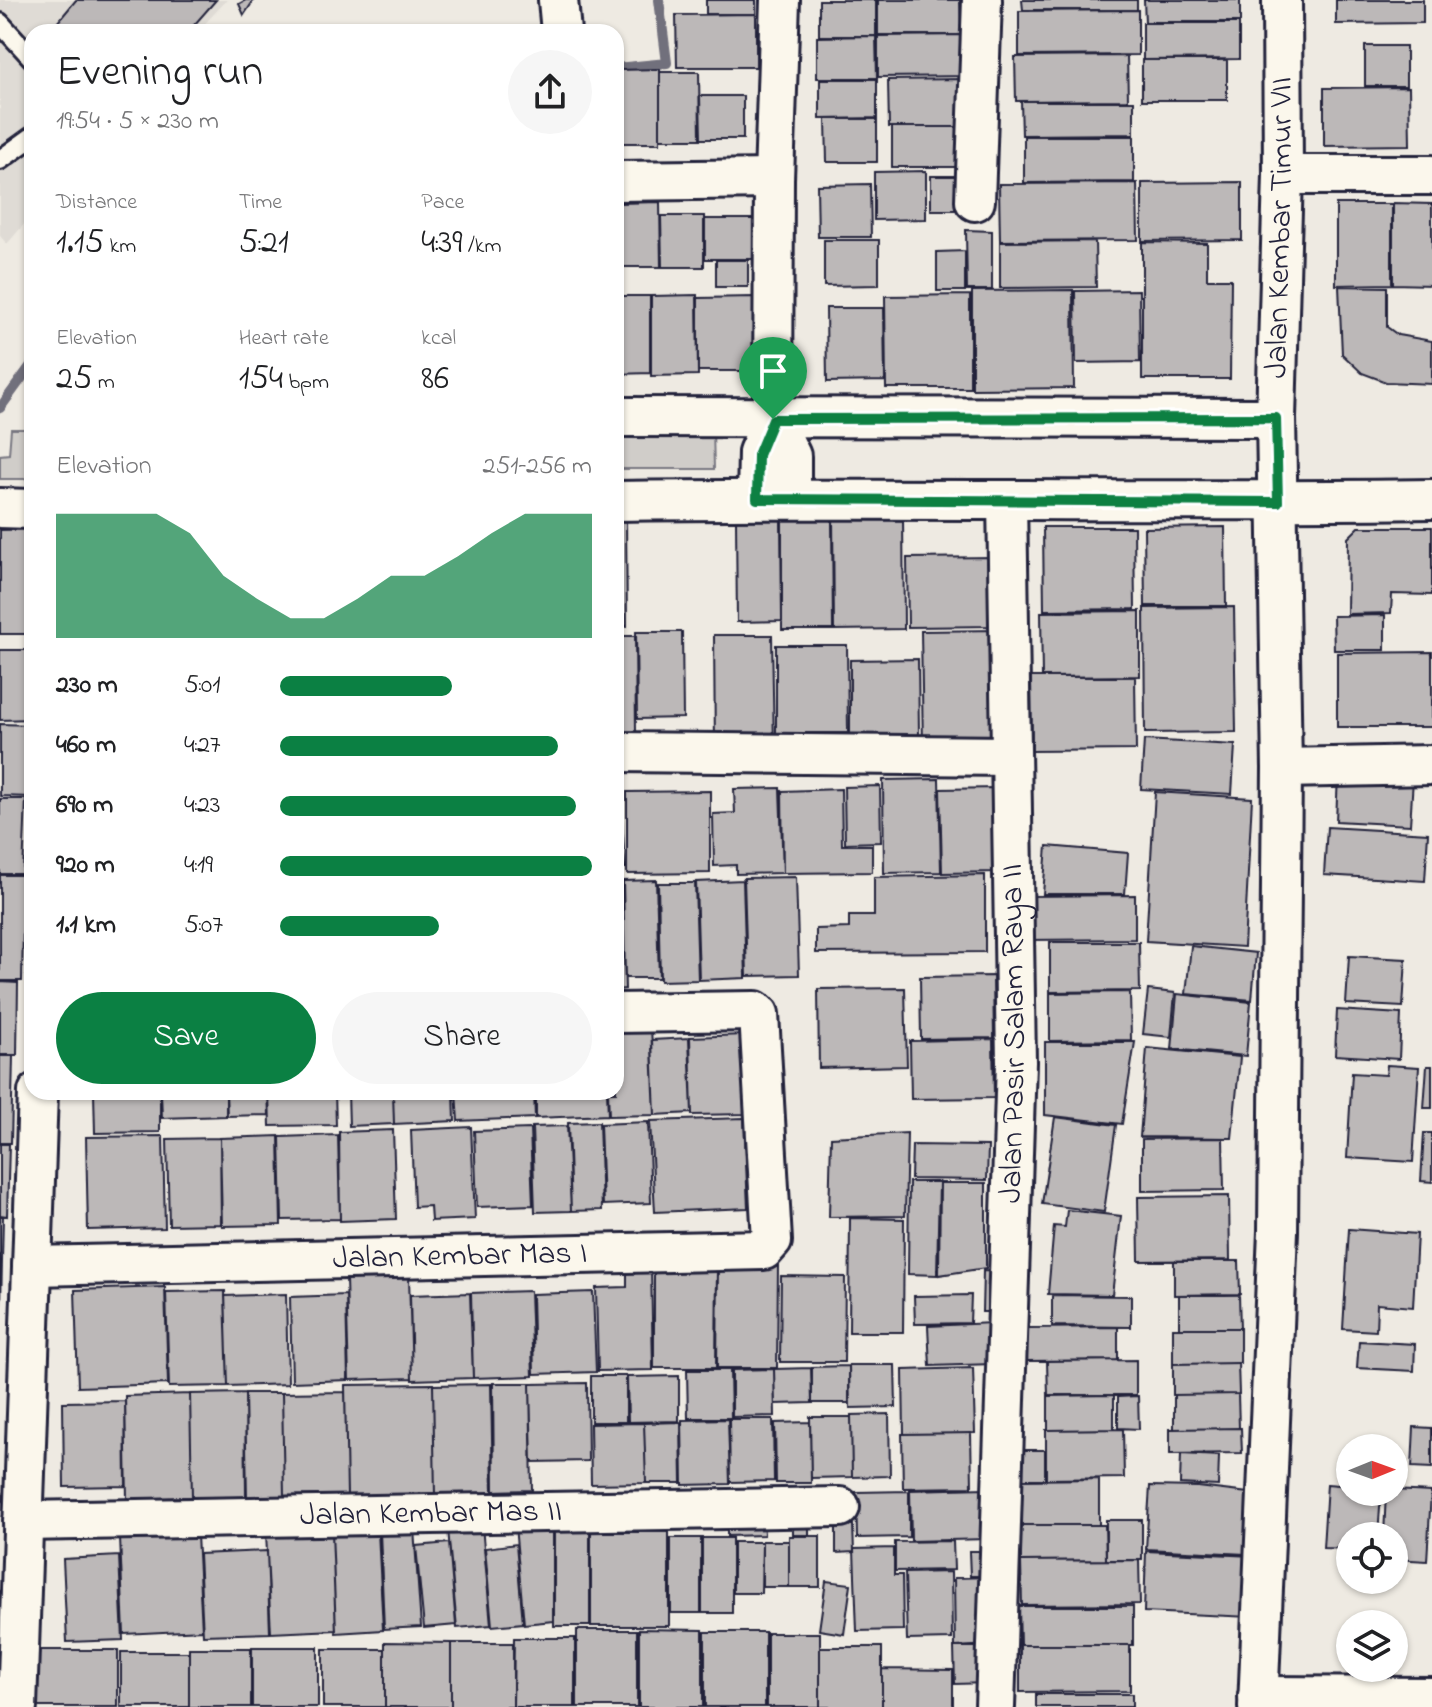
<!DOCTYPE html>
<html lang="en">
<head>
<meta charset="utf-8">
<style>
	:root { --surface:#fff; --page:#f6f6f6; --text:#202124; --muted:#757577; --accent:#0b8043 }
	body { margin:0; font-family:"Indie Flower",sans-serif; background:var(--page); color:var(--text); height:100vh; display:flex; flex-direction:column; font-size:30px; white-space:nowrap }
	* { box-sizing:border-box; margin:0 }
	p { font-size:26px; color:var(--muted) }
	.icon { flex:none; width:44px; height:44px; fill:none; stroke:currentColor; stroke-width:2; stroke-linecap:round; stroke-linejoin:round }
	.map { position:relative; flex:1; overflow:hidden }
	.panel { position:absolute; left:24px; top:24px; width:600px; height:1076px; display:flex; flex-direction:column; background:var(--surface); border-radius:24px; box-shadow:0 2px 6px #0004 }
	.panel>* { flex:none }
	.needle { width:52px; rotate:89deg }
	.controls { position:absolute; left:1336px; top:1434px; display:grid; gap:16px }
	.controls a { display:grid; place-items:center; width:72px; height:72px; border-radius:50%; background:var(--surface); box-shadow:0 2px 6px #0004; font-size:40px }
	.pin { position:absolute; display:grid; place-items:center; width:68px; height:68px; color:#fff; margin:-82px -34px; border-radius:50% 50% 50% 0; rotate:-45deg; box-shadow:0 0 8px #0007 }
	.pin .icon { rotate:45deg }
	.round { display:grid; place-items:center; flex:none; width:84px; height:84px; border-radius:42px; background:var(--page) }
	.head { display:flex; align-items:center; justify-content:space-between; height:136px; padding:0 32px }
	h1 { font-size:44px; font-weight:600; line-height:60px }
	.figures { display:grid; grid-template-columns:repeat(3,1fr); gap:12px; height:136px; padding:8px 32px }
	.figures div { display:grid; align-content:center }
	.figures b { font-size:34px; font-weight:600 }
	.figures small { font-size:22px; font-weight:400 }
	.figures p { font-size:22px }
	.chart { height:224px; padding:16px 32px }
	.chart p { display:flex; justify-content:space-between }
	.chart svg { width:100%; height:144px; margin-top:8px; fill:var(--accent); opacity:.7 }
	.button { display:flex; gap:16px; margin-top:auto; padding:16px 32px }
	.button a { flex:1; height:92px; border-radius:48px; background:var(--accent); color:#fff; font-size:32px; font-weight:600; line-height:92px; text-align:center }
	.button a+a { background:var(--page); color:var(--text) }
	ul { padding:0 32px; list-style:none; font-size:26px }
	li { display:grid; grid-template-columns:128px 96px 1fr; align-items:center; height:60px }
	li i { height:20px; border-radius:10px; background:var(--accent) }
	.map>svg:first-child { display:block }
	.built { fill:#dfdbd5 }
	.green { fill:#d0cdc9; stroke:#797882; stroke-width:2 }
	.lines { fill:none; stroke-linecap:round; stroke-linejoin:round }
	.stream { stroke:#716f7c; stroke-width:10 }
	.building { fill:#bcb8b8; stroke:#22223b; stroke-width:2 }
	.lane-casing { stroke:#22223b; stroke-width:24 }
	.street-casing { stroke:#22223b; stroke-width:44 }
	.lane { stroke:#fbf7ec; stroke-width:18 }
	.street { stroke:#fbf7ec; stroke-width:38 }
	.route-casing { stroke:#fff; stroke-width:16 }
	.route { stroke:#0b8043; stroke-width:10 }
	.labels { text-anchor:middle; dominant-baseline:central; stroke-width:6; stroke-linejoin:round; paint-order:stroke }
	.street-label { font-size:32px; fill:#22223b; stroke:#fbf7ec }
</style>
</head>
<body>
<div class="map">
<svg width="1432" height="1707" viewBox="0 0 1432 1707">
	<rect width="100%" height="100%" fill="#eeeae2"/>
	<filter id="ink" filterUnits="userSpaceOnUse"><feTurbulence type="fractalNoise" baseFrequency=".0125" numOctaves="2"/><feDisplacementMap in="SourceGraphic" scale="16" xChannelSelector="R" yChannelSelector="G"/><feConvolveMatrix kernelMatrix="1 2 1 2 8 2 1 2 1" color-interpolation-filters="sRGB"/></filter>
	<g filter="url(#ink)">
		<!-- built -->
		<path class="built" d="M0 0H227L197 32H32V215L7 244 0 236Z"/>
		<!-- green -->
		<path class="green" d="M11 429H32V479H0V455L9 454Z
			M616 430H713L714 469H616Z"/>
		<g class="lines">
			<!-- stream -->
			<path class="stream" d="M616 68 667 63 659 0
				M0 408 32 364"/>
		</g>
		<!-- building -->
		<path class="building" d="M76 0H216L188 32H55L52 29Z
			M246 0H254L244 15 239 4Z
			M706 0H756V14H706Z
			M819 0H876V36H819Z
			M878 0H960L961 35H878Z
			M1022 0H1137V10H1023Z
			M1144 0H1240V22H1145Z
			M1336 0H1423V23L1336 24Z
			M1138 10V55L1019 56V11Z
			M756 14V67H677L676 15Z
			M1143 23H1239V59L1143 60Z
			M972 35V76L878 77V36Z
			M876 36 877 78H817V37Z
			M1365 46H1406V86H1365Z
			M1127 56 1128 100 1016 101 1015 57Z
			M1142 60H1227V100H1142Z
			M660 69V143H619L618 70Z
			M660 72H699L700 139H660Z
			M820 79H877V118L820 119Z
			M962 79V127H889L888 80Z
			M1409 87 1410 145 1324 146V88Z
			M618 90V143H616V91Z
			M700 96H743V139H701Z
			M1021 101H1134V134L1022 135Z
			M826 119H877V162H827Z
			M892 127H963V167H892Z
			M1024 136H1134V182L1024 183Z
			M926 171V219L874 220V172Z
			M931 176H965L966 210H931Z
			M1242 182V240L1142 241V183Z
			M1137 183 1138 240 1000 241 999 184Z
			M870 184 871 237H818L817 185Z
			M660 202 661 267H619V203Z
			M1393 203 1432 204V285L1393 284Z
			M1336 204H1392V284L1336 285Z
			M616 214H618V256H616Z
			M661 216H704V267H662Z
			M705 219H753V259H705Z
			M966 230 992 231V290H967Z
			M824 240H879V285L824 286Z
			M1095 241 1096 287 1000 288V242Z
			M1142 242 1207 243V279H1231L1230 379H1142Z
			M965 251V291H937V252Z
			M716 260H748V287H716Z
			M1339 286 1387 287V327L1398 335 1432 341V384L1386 382 1362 373 1342 354Z
			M1073 290 1074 388 972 389V291Z
			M1139 290 1140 362 1076 363 1075 291Z
			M697 295 698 375 651 376V296Z
			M970 295V388H886L885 296Z
			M616 296H650V373L616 374Z
			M754 297 755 371H698V298Z
			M826 308H884L885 381 827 382Z
			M833 516H903L904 629 834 630Z
			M616 518H626L627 626H616Z
			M736 520H781L782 621 737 622Z
			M782 520H832L833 630H782Z
			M1043 527H1134L1135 609 1044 610Z
			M1225 527 1226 606H1145L1144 528Z
			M1359 527H1432V595L1392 594 1391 613 1347 614 1348 538Z
			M32 529V634H0V530Z
			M996 557 997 626 908 627 907 558Z
			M1234 607 1236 732 1145 733 1144 608Z
			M1140 611V676L1042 677 1041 612Z
			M1385 615V650H1334L1333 616Z
			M999 630 1000 745 923 746 921 631Z
			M636 632H682L683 718 637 719Z
			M714 635H772L774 750H715Z
			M616 636H635L636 732H616Z
			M776 645H847L848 733H776Z
			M0 650H32V719L0 720Z
			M1432 652V727H1337V653Z
			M918 659 919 736 850 737V660Z
			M1031 677H1135L1136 750 1032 751Z
			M0 724 32 725V797L0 796Z
			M1144 740 1235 745 1232 794 1141 789Z
			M1338 775 1413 779 1410 825 1336 821Z
			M939 779 941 872 884 873 883 780Z
			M880 786 881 842 845 843 844 787Z
			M780 788 783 873 736 874V865L714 866 713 814 735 813 734 789Z
			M997 788 998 872 942 873 940 789Z
			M841 789 842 845H872V872L783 873 782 791Z
			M710 791V873L627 874V792Z
			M1155 792 1252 798 1244 947 1146 941Z
			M616 796 621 797 625 868H616Z
			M0 799H26L23 874H0Z
			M1327 827 1428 833 1425 881 1324 875Z
			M1047 846 1128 853 1125 894H1043Z
			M0 875H24L22 981H0Z
			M985 875V952L816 953V929L849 928V916H874V877Z
			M796 877 799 975 747 976 744 878Z
			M656 880 659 978H625L623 881Z
			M743 880 746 978 699 980 696 882Z
			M622 883 625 989 616 990V884Z
			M658 883H695L698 980 660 981Z
			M1135 895V939L1026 940V896Z
			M1050 942H1139L1140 991 1050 992Z
			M1191 946 1256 953 1252 1000 1186 994Z
			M1349 956 1406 959 1403 1007 1346 1004Z
			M993 976 994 1038 921 1039 920 977Z
			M0 982 18 983 17 1055H0Z
			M905 988 907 1066 819 1068 818 989Z
			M1148 990 1175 993 1171 1037 1143 1034Z
			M1130 992 1131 1040 1050 1041V993Z
			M1177 994 1251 1002 1246 1056 1172 1049Z
			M1337 1010 1401 1014 1399 1059 1335 1055Z
			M651 1026 655 1115 609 1116 608 1092H616V1028Z
			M745 1035 747 1114 692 1115 690 1037Z
			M689 1038 692 1113 655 1115 652 1040Z
			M993 1039 994 1098 911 1099 910 1041Z
			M1045 1042H1135L1122 1124 1045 1115Z
			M1147 1048 1240 1057 1232 1138 1140 1137Z
			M0 1056H13L11 1143H0Z
			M1387 1065 1419 1067 1413 1162 1347 1158 1352 1073 1386 1075Z
			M1427 1066H1432V1108H1424Z
			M94 1092H160V1132L95 1133Z
			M161 1092H226V1116L162 1118Z
			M226 1092H268L269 1115 227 1116Z
			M269 1092H335L336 1125 270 1126Z
			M348 1092H393L394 1124 349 1126Z
			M393 1092H454L455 1121 394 1124Z
			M456 1092H534L535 1118 458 1121Z
			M536 1092H607L608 1115 536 1118Z
			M1055 1117 1116 1125 1104 1212 1042 1204Z
			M744 1118 748 1208 655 1212 650 1121Z
			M599 1122 602 1210 571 1211 568 1123Z
			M648 1122 651 1203 603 1205 600 1124Z
			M567 1126 571 1211 535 1212 532 1127Z
			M471 1127 475 1219 431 1221 430 1206 414 1207 411 1130Z
			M530 1129 533 1205 477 1207 474 1131Z
			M393 1130 396 1219 340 1221 339 1132Z
			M907 1133 905 1216 829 1217 831 1137Z
			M1424 1133H1432V1182L1421 1181Z
			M338 1135 340 1219 282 1220 280 1137Z
			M163 1136 165 1228 88 1230 86 1137Z
			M279 1136 281 1225 222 1226 220 1138Z
			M220 1138 221 1224 169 1225 167 1139Z
			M1223 1138 1224 1190 1142 1191V1139Z
			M0 1144H9L7 1216 0 1215Z
			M912 1145 988 1146 987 1180 911 1179Z
			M909 1182H939L937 1275 908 1274Z
			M940 1183H986V1268L939 1275Z
			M1229 1196 1230 1260 1139 1261 1138 1197Z
			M1067 1210 1121 1216 1112 1295 1048 1294 1054 1226 1065 1227Z
			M0 1216H3L1 1307H0Z
			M850 1218 904 1219 903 1332H849Z
			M1349 1229 1417 1234 1413 1307 1377 1304 1376 1331 1343 1329Z
			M1174 1261H1239L1240 1294 1174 1295Z
			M718 1264 778 1265 777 1368H717Z
			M654 1265 717 1266 716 1368H654Z
			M627 1266H651L653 1370 598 1371 596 1288 627 1287Z
			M983 1271 1001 1272 999 1312H982Z
			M781 1276 845 1277 844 1362H780Z
			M409 1277 412 1378 349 1380 346 1279Z
			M165 1287 168 1384 78 1387 75 1290Z
			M225 1291 228 1386 169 1387 166 1292Z
			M530 1291 533 1376 473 1378 471 1293Z
			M593 1292 596 1372 534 1374 532 1294Z
			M470 1293 473 1378 412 1380 410 1295Z
			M286 1294 288 1384 228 1386 225 1296Z
			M346 1295 348 1380 292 1382 290 1297Z
			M971 1295 970 1323 915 1324 914 1296Z
			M1052 1295 1131 1296V1327L1052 1326Z
			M1179 1295H1239L1240 1328H1179Z
			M992 1323 993 1364 930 1366 928 1326Z
			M1118 1327V1360L1026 1361V1328Z
			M1173 1328H1240V1363L1173 1364Z
			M1359 1341 1415 1344 1414 1371 1357 1368Z
			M1136 1360V1395H1048L1047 1361Z
			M1238 1363 1239 1394 1173 1395V1364Z
			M849 1365H895L896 1407 850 1408Z
			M849 1366V1403H812V1367Z
			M811 1368 812 1403 775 1404 774 1369Z
			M973 1368 975 1433 904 1434 903 1370Z
			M774 1369 775 1416 732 1417V1370Z
			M687 1370H730L731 1418H688Z
			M591 1376H626V1422H591Z
			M679 1376V1421L628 1422 627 1377Z
			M493 1383H530L532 1490 494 1491Z
			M587 1383 588 1461 532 1462 530 1384Z
			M433 1384 435 1496 347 1497 345 1385Z
			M491 1384 493 1494 435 1496 433 1385Z
			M345 1392 347 1495 284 1496 282 1393Z
			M245 1393 246 1497H192L190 1394Z
			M245 1393H282L284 1496 247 1497Z
			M190 1394 192 1497 127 1499 125 1396Z
			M1238 1394 1239 1428 1174 1429V1395Z
			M1114 1395V1429L1048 1430V1396Z
			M1138 1396 1139 1429 1118 1428V1397Z
			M125 1401 126 1486 64 1487 63 1402Z
			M889 1414 890 1476 852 1477 851 1415Z
			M810 1417H851L852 1477 811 1478Z
			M728 1419 730 1484 683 1485 682 1420Z
			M729 1419H773L774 1481 730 1482Z
			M681 1422 682 1483H646L644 1423Z
			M810 1422 811 1483H776L775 1423Z
			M644 1423 646 1483 591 1484 590 1424Z
			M1414 1427 1432 1428V1468L1412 1467Z
			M1241 1428 1242 1453 1170 1454V1429Z
			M1123 1429 1124 1478 1046 1479V1430Z
			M971 1433 972 1487 903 1488 902 1434Z
			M1019 1450H1045V1479H1019Z
			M1181 1454 1219 1456 1218 1486 1180 1484Z
			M1099 1479V1525H1021V1480Z
			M1327 1484 1350 1486V1492H1381L1378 1536H1350V1549L1323 1548Z
			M1150 1486 1198 1487 1248 1493 1246 1554 1146 1549Z
			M986 1488 987 1539 911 1541 910 1490Z
			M1394 1490 1431 1492 1427 1561 1394 1559V1536H1384L1386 1492Z
			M909 1491V1537L857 1538 856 1492Z
			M793 1515H809V1535H793Z
			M727 1516H763L764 1535 727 1536Z
			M1106 1520H1142V1560H1106Z
			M553 1524V1621L524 1624 515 1526Z
			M554 1525H590V1626H554Z
			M836 1525H853L854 1552 836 1553Z
			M1021 1525H1105L1106 1560 1021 1561Z
			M482 1526 491 1625 457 1628 448 1529Z
			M414 1529 421 1627 384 1629 380 1531Z
			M332 1531 336 1630 271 1633 266 1533Z
			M378 1531 383 1630 336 1633 332 1533Z
			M591 1532H669V1626H591Z
			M197 1535 202 1630 124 1634 120 1538Z
			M789 1536H820V1587H789Z
			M671 1538H701V1613H671Z
			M702 1538H732V1613H702Z
			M762 1541H789V1587H762Z
			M953 1541 954 1570 895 1571V1542Z
			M733 1542H762L761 1593H733Z
			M449 1543 456 1625 424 1628 416 1546Z
			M516 1544 523 1623 492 1626 485 1548Z
			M894 1548V1575H902L903 1630 857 1631 854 1549Z
			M267 1551 270 1633 203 1635 199 1554Z
			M969 1551H995V1576H970Z
			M1146 1551 1253 1556 1250 1617 1144 1612Z
			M119 1556 123 1640 67 1642 63 1559Z
			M1139 1560 1140 1604 1022 1605 1021 1561Z
			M951 1572 952 1639 907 1640 905 1573Z
			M989 1577 991 1645 955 1647 954 1578Z
			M826 1581 851 1584 844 1634 819 1630Z
			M1019 1606H1133V1645H1020Z
			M639 1629 703 1630V1707H639Z
			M577 1630H637V1707H577Z
			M705 1632H765V1707H705Z
			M767 1633H820V1707H767Z
			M514 1638H575V1707H513Z
			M385 1642 451 1643V1707H385Z
			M451 1643H513V1707H451Z
			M1020 1645H1130V1691L1020 1692Z
			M252 1647H318V1707H252Z
			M820 1647H882V1707H820Z
			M954 1647H987V1683L955 1684Z
			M189 1648H251V1707H189Z
			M323 1649H385V1707H323Z
			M32 1650H118V1707H32Z
			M121 1652H189V1707H121Z
			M882 1669 953 1670V1707H882Z
			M1036 1694H1132V1707H1036Z"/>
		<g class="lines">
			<!-- lane casing -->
			<g class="lane-casing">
				<path id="lane" d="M0 23 32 58
					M0 160 32 137"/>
			</g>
			<!-- street casing -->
			<g class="street-casing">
				<g id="street">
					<path d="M558 0 561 32"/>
					<path d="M1283 175H1432"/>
					<path d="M616 181 774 179"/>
					<path d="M975 201 982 0"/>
					<path d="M616 417 1276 418"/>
					<path d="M773 419 791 456V499"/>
					<path d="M757 499 758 452 773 419 774 179 780 0"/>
					<path d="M616 501C888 497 1160 503 1432 499"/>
					<path d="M0 508 32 509"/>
					<path d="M616 752 1011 756"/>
					<path d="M1282 768 1432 765"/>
					<path id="s1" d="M32 1266 764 1250 772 1241 759 1014 755 1011 616 1013"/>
					<path id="s2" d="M23 1521 840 1507"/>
					<path d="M1258 1696 1432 1697"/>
					<path d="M17 1707 38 1092"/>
					<path id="s3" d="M995 1707 1016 1062 1007 500"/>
					<path id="s4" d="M1258 1707 1278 1231 1282 768 1276 418 1283 175 1282 0"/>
				</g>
			</g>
			<!-- lane -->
			<use href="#lane" class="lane"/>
			<!-- street -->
			<use href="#street" class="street"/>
		</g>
	</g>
	<g class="lines" filter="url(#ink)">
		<!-- route casing -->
		<g class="route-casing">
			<path id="route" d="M1276 418 1278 502 757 499 758 455 773 419Z"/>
		</g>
		<!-- route -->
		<use href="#route" class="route"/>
	</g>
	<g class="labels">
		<!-- street labels -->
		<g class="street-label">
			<text stroke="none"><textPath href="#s4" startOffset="1480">Jalan Kembar Timur VII</textPath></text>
			<text stroke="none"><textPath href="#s3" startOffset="674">Jalan Pasir Salam Raya II</textPath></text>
			<text stroke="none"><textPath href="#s1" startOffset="428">Jalan Kembar Mas I</textPath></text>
			<text stroke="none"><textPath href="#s2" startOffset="408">Jalan Kembar Mas II</textPath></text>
		</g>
	</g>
</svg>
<div class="controls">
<a><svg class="needle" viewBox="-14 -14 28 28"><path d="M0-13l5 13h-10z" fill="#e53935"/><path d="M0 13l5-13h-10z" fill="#757577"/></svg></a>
<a><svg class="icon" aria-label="locate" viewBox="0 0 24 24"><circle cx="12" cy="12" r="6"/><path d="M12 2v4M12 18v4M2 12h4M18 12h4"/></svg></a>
<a><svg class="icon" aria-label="layers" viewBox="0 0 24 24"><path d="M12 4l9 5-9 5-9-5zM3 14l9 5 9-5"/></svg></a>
</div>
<div class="pin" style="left:773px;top:419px;background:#1e9e55"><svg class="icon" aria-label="arrive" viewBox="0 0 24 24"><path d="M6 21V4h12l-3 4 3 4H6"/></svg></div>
<section class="panel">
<div class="head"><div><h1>Evening run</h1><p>19:54 · 5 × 230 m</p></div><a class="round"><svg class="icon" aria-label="share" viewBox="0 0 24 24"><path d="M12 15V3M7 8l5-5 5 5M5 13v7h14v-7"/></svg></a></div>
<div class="figures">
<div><p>Distance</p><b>1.15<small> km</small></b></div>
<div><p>Time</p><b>5:21</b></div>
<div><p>Pace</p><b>4:39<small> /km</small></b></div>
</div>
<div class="figures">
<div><p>Elevation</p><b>25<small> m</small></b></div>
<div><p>Heart rate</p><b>154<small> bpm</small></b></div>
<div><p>kcal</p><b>86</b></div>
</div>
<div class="chart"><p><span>Elevation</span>251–256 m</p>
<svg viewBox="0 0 160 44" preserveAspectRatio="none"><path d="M0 44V6L10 6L20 6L30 6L40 12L50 25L60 32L70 38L80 38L90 32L100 25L110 25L120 19L130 12L140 6L150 6L160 6V44z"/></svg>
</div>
<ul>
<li><b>230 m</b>5:01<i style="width:55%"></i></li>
<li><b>460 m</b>4:27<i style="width:89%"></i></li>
<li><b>690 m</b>4:23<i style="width:95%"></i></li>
<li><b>920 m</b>4:19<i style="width:100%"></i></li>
<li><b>1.1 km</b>5:07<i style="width:51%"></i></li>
</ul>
<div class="button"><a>Save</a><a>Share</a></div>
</section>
</div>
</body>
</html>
